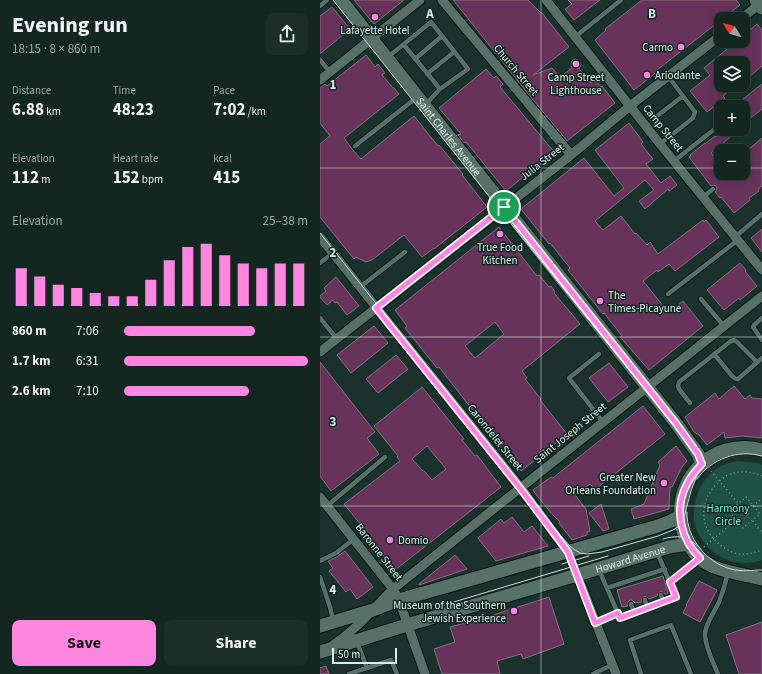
<!DOCTYPE html>
<html lang="en">
<head>
<meta charset="utf-8">
<style>
	:root { --surface:#142620; --page:#1d2e29; --text:#f1f3f6; --muted:#9da5a5; --line:#33433e; --accent:#fd86e1 }
	body { margin:0; font-family:"Source Sans 3",sans-serif; background:var(--page); color:var(--text); height:100vh; display:flex; flex-direction:column; font-size:15px; white-space:nowrap }
	* { box-sizing:border-box; margin:0 }
	p { font-size:13px; color:var(--muted) }
	.icon { flex:none; width:22px; height:22px; fill:none; stroke:currentColor; stroke-width:2; stroke-linecap:round; stroke-linejoin:round }
	.map { position:relative; flex:1; overflow:hidden }
	.side { display:flex; flex-direction:column; background:var(--surface); width:320px }
	.side>* { flex:none }
	.needle { width:26px; rotate:307deg }
	.controls { position:absolute; left:394px; top:12px; display:grid; gap:8px }
	.controls a { display:grid; place-items:center; width:36px; height:36px; border-radius:8px; background:var(--surface); box-shadow:0 2px 10px #0003,0 0 0 1px var(--line); font-size:20px }
	.scale { position:absolute; left:12px; bottom:10px; width:65px; box-sizing:border-box; padding-left:4px; border:2px solid #dfede8; border-top:0; font-size:11px; line-height:14px; white-space:nowrap; color:#dfede8; -webkit-text-stroke:3px #102822; paint-order:stroke }
	.pin { position:absolute; display:grid; place-items:center; width:34px; height:34px; color:#fff; margin:-17px; border:2px solid #fff; border-radius:50%; box-shadow:0 1px 4px #0007 }
	.round { display:grid; place-items:center; flex:none; width:42px; height:42px; border-radius:8px; background:var(--page) }
	.summary { display:flex; align-items:center; justify-content:space-between; height:68px; padding:0 12px }
	h1 { font-size:22px; font-weight:700; line-height:30px }
	.metrics { display:grid; grid-template-columns:repeat(3,1fr); gap:6px; height:68px; padding:4px 12px }
	.metrics div { display:grid; align-content:center }
	.metrics b { font-size:17px; font-weight:700 }
	.metrics small { font-size:11px; font-weight:400 }
	.metrics p { font-size:11px }
	.chart { height:112px; padding:8px 12px }
	.chart p { display:flex; justify-content:space-between }
	.chart svg { width:100%; height:72px; margin-top:4px; stroke:var(--accent); stroke-width:6 }
	.cta { display:flex; gap:8px; margin-top:auto; padding:8px 12px }
	.cta a { flex:1; height:46px; border-radius:8px; background:var(--accent); color:#111; font-size:16px; font-weight:700; line-height:46px; text-align:center }
	.cta a+a { background:var(--page); color:var(--text) }
	ul { padding:0 12px; list-style:none; font-size:13px }
	li { display:grid; grid-template-columns:64px 48px 1fr; align-items:center; height:30px }
	li i { height:10px; border-radius:5px; background:var(--accent) }
	main { display:flex; flex:1; min-height:0 }
	.map>svg:first-child { display:block }
	.green { fill:#1d5144 }
	.building { fill:#67335b; stroke:#84707f; fill-rule:evenodd }
	.lines { fill:none; stroke-linecap:round; stroke-linejoin:round }
	.lane-casing { stroke:#031914; stroke-width:6 }
	.street-casing { stroke:#031914; stroke-width:11 }
	.secondary-casing { stroke:#031914; stroke-width:15 }
	.path { stroke:#849791; stroke-width:1.5; stroke-dasharray:1 3; stroke-linecap:butt }
	.lane { stroke:#577169; stroke-width:4.5 }
	.street { stroke:#577169; stroke-width:9 }
	.secondary { stroke:#577169; stroke-width:13 }
	.tram { stroke:#cbdad5; stroke-width:1 }
	.route-casing { stroke:#fff; stroke-width:8 }
	.route { stroke:#fd86e1; stroke-width:5 }
	.grid { fill:none; stroke:#dfede8; stroke-width:1; stroke-opacity:0.55 }
	.poi-dot { fill:#fd86e1; stroke:#102822; stroke-width:1.5 }
	.labels { text-anchor:middle; dominant-baseline:central; stroke-width:3; stroke-linejoin:round; paint-order:stroke }
	.poi-label { font-size:11px; fill:#dfede8; stroke:#102822 }
	.street-label { font-size:11px; fill:#dfede8; stroke:#102822 }
	.park-label { font-size:11px; fill:#72f2d3; stroke:#102822 }
	.grid-label { font-size:13px; text-anchor:middle; font-weight:bold; fill:#dfede8; stroke:#102822; stroke-width:3; stroke-linejoin:round; paint-order:stroke }
</style>
</head>
<body>
<main>
<section class="side">
<div class="summary"><div><h1>Evening run</h1><p>18:15 · 8 × 860 m</p></div><a class="round"><svg class="icon" aria-label="share" viewBox="0 0 24 24"><path d="M12 15V3M7 8l5-5 5 5M5 13v7h14v-7"/></svg></a></div>
<div class="metrics">
<div><p>Distance</p><b>6.88<small> km</small></b></div>
<div><p>Time</p><b>48:23</b></div>
<div><p>Pace</p><b>7:02<small> /km</small></b></div>
</div>
<div class="metrics">
<div><p>Elevation</p><b>112<small> m</small></b></div>
<div><p>Heart rate</p><b>152<small> bpm</small></b></div>
<div><p>kcal</p><b>415</b></div>
</div>
<div class="chart"><p><span>Elevation</span>25–38 m</p>
<svg viewBox="0 0 160 44" preserveAspectRatio="none"><path d="M5 44V21M15 44V26M25 44V31M35 44V33M45 44V36M55 44V38M65 44V38M75 44V28M85 44V16M95 44V8M105 44V6M115 44V13M125 44V18M135 44V21M145 44V18M155 44V18"/></svg>
</div>
<ul>
<li><b>860 m</b>7:06<i style="width:71%"></i></li>
<li><b>1.7 km</b>6:31<i style="width:100%"></i></li>
<li><b>2.6 km</b>7:10<i style="width:68%"></i></li>
</ul>
<div class="cta"><a>Save</a><a>Share</a></div>
</section>
<div class="map">
<svg width="442" height="674" viewBox="0 0 442 674">
	<rect width="100%" height="100%" fill="#1a322b"/>
	<!-- green -->
	<path class="green" d="M416 461 436 463 442 465V560C413 571 379 551 374 520 373 518 374 514 374 511 375 495 382 479 396 469 402 465 409 463 416 461Z"/>
	<!-- building -->
	<path class="building" d="M34 0H84L54 24Z
		M133 0H208L221 13H222L249 47 213 75 232 68 240 77 252 68 251 64 252 61 255 59 258 60 261 64 259 69 271 83 275 80 281 87 282 86 295 103 247 141 214 101Z
		M248 0H280L254 20 245 9 252 4Z
		M322 0H416L420 5 402 19H401V20L337 70 338 71 314 90 275 40 286 30 285 29Z
		M12 7 30 29 0 54V16Z
		M437 24 442 30V66L423 82V63H401V85H416L403 96 405 98 387 112 370 91 390 75 384 68 417 41H423V36Z
		M46 55 55 67 58 64 65 73 62 75 73 88H74L79 94 24 138 32 149 41 159 94 116 118 146 119 145 143 174 142 175 167 207 114 249V248L102 257 84 235 52 260 46 262 36 257 34 259 0 217V144L10 136 0 123V88L5 84 7 86Z
		M166 69 174 78 176 76 183 84 180 87 235 153 221 164 220 163 186 191 146 142 144 143 138 135 141 134 119 108Z
		M442 84V109L423 124V107H413Z
		M309 123 323 142 321 144 333 159 326 164 341 183 350 176 357 185 349 191 348 189 325 209 319 201 334 190 325 180 275 221 283 230 301 216 315 234 316 233 327 245 330 242 338 254 383 220 384 222 386 220 399 237 355 271 349 264 338 272 337 270 323 281 349 313 363 301 383 326 329 370 300 337 302 336 284 313 283 314 248 270 250 268 230 243 229 244 201 209 264 158 294 196 304 188 275 150Z
		M407 129H420L391 153 401 166V173H423V154L442 138V186L438 189 439 191 429 198 430 200 414 213 401 197 400 198 395 192 397 189 396 186 393 185 391 186 369 157 371 156 370 155 385 143V144L395 136 396 137Z
		M179 227 217 276 219 275 229 287 231 286 235 292 234 293 260 324 202 371 207 378 205 379 221 399 220 400 247 434 228 450 229 451 221 457 220 456 201 471 189 456 187 458 174 442 176 440 119 367 117 368 85 328 87 326 75 310ZM175 322 184 334 155 358 145 346Z
		M442 229V252L431 238Z
		M420 263 426 270 425 271 437 286 420 300 419 298 404 310 387 290Z
		M16 277 39 306 27 315 17 302 15 303 13 300 7 305 0 297V296L6 291 4 288Z
		M54 326 68 343 31 373 17 355Z
		M76 355 88 369 58 393 46 379Z
		M0 362 55 432 47 438 59 454 11 491 0 476Z
		M289 363 308 387 288 402 269 378Z
		M414 386 425 399 430 395 432 398 442 399V438L422 436 405 438 404 432 387 445 379 435 374 432 365 417 395 393 399 399Z
		M102 387 144 439 142 440 155 456 157 455 181 487 75 570 40 526 41 525 24 504 80 461 77 457 78 456 54 426ZM107 446 126 469 112 480 104 471H103L92 459Z
		M323 406 345 434 277 488 276 487 274 488 270 484 255 495 266 509 270 531 267 532V535L252 540 239 523 240 522 231 513 215 493 213 490 231 477 233 478 239 473Z
		M356 446 367 461 362 467 352 487H350L349 509 314 519 311 509 324 504 340 465 338 462Z
		M281 504 289 529 283 531 269 513Z
		M192 517 204 532 212 526 228 546 176 561 158 538 181 519 184 523Z
		M25 551 53 587 37 599 30 589 26 592 9 571 13 568 8 561 18 556Z
		M135 555 147 569 99 585V584Z
		M343 576 348 593 345 594 342 592H340L338 594 337 596 329 599 326 597H324L322 599V602L316 603H315L312 600H310L308 602V606L302 607 297 590Z
		M379 581 397 590 380 622 363 613 367 605H366Z
		M229 597 244 644 203 659 201 654 177 661 180 674H122L114 649 135 642 130 627 164 618Z
		M442 622V674H419L406 635Z
		M6 666 9 674H0V668Z"/>
	<g class="lines">
		<!-- lane casing -->
		<g class="lane-casing">
			<path id="lane" d="M0 6 7 0
				M255 37 301 0
				M84 45 120 89
				M68 57 111 22 148 69 120 89 105 105
				M95 59 122 36
				M0 60 10 72
				M107 74 134 52
				M337 116 363 96
				M340 144 373 118 375 112 348 76
				M35 146 96 98
				M354 161 401 124
				M383 197 393 189
				M415 237 442 214
				M0 263 13 253
				M40 287 85 252
				M348 294 418 240
				M381 299 404 326
				M0 318 17 339
				M442 318 434 325 433 327 442 340
				M279 354 249 378 283 422
				M394 354 412 376 416 379H418L442 358
				M370 403 359 389 358 386 359 382 411 341 414 340 417 342 437 362
				M7 506 65 457
				M0 561 16 553 34 539
				M279 570 300 618 356 597 337 552
				M0 577 10 607 13 620
				M350 582 378 559
				M287 588 345 569
				M341 595 343 602
				M325 600 327 608
				M311 604 314 613
				M275 623 298 613
				M37 642 47 668
				M29 674 71 660 77 674
				M273 674 292 665
				M321 674 310 640 351 625 371 674
				M398 674C393 662 386 649 385 636 384 626 395 611 399 602 403 592 406 582 408 572"/>
		</g>
		<!-- street casing -->
		<g class="street-casing">
			<path id="street" d="M122 0 251 155
				M226 0 340 144 442 270
				M421 19 442 2
				M0 80 100 0
				M0 237 201 488 248 552 296 674
				M0 352 251 155 310 106 401 35
				M0 497 73 589 79 600 105 674
				M13 645C36 630 54 608 73 589L442 296"/>
		</g>
		<!-- secondary casing -->
		<g class="secondary-casing">
			<g id="secondary">
				<path id="s1" d="M21 0 355 422 378 454 382 464"/>
				<path d="M436 0 442 8"/>
				<path d="M442 450C392 436 349 482 363 531 366 543 374 554 383 561 387 564 391 565 394 567 410 573 426 575 442 579"/>
				<path d="M0 626 53 610 79 600 338 526 351 521 360 516"/>
				<path id="s2" d="M0 652 87 625 257 575 349 547 368 544"/>
			</g>
		</g>
		<!-- path -->
		<path class="path" d="M391 471 418 503
			M442 476C431 471 417 470 406 476 381 492 375 524 399 544 404 548 411 552 418 554 426 555 434 553 442 550
			M426 497 440 514 423 528 409 511Z
			M433 506 442 498
			M433 521 442 533
			M384 547 416 520"/>
		<!-- lane -->
		<use href="#lane" class="lane"/>
		<!-- street -->
		<use href="#street" class="street"/>
		<!-- secondary -->
		<use href="#secondary" class="secondary"/>
		<!-- tram -->
		<path class="tram" d="M0 233 241 536 250 546 255 550 260 553 267 554 282 552 338 536 353 530 358 527 364 517 371 491 377 475 379 467 378 462 374 452 318 381 180 210 13 0
			M377 479C391 459 418 449 442 456
			M367 512C366 538 387 563 411 569 421 572 432 570 442 570
			M343 539C361 534 368 537 381 549
			M242 564 269 556
			M117 607 288 556"/>
	</g>
	<g class="lines">
		<!-- route casing -->
		<g class="route-casing">
			<path id="route" d="M184 207 355 422 378 454 382 464C375 471 370 477 366 486 354 510 361 540 380 558L350 582 356 597 300 618 298 613 275 623 248 552 200 488 56 308Z"/>
		</g>
		<!-- route -->
		<use href="#route" class="route"/>
	</g>
	<!-- grid -->
	<path class="grid" d="M221 0V674M0 168H401M423 168H442M0 337H442M0 506H442"/>
	<!-- markers -->
	<g class="poi-dot">
		<circle cx="55" cy="17" r="4"/>
		<circle cx="361" cy="47" r="4"/>
		<circle cx="256" cy="64" r="4"/>
		<circle cx="327" cy="75" r="4"/>
		<circle cx="180" cy="234" r="4"/>
		<circle cx="280" cy="301" r="4"/>
		<circle cx="344" cy="483" r="4"/>
		<circle cx="70" cy="540" r="4"/>
		<circle cx="194" cy="611" r="4"/>
	</g>
	<g class="labels">
		<!-- poi labels -->
		<g class="poi-label">
			<text x="55" y="30">Lafayette Hotel</text>
			<text x="353" y="47" text-anchor="end">Carmo</text>
			<text x="335" y="75" text-anchor="start">Ariodante</text>
			<text x="256" y="77">Camp Street<tspan x="256" dy="13">Lighthouse</tspan></text>
			<text x="180" y="247">True Food<tspan x="180" dy="13">Kitchen</tspan></text>
			<text x="288" y="295" text-anchor="start">The<tspan x="288" dy="13">Times-Picayune</tspan></text>
			<text x="336" y="477" text-anchor="end">Greater New<tspan x="336" dy="13">Orleans Foundation</tspan></text>
			<text x="78" y="540" text-anchor="start">Domio</text>
			<text x="186" y="605" text-anchor="end">Museum of the Southern<tspan x="186" dy="13">Jewish Experience</tspan></text>
		</g>
		<!-- street labels -->
		<g class="street-label">
			<text transform="translate(196 70) rotate(50)">Church Street</text>
			<text transform="translate(343 128) rotate(51)">Camp Street</text>
			<text stroke="none"><textPath href="#s1" startOffset="174">Saint Charles Avenue</textPath></text>
			<text transform="translate(222 162) rotate(-38)">Julia Street</text>
			<text transform="translate(250 433) rotate(-39)">Saint Joseph Street</text>
			<text transform="translate(175 437) rotate(51)">Carondelet Street</text>
			<text transform="translate(59 552) rotate(52)">Baronne Street</text>
			<text stroke="none"><textPath href="#s2" startOffset="324">Howard Avenue</textPath></text>
		</g>
		<!-- park labels -->
		<g class="park-label">
			<text x="408" y="508">Harmony<tspan x="408" dy="13">Circle</tspan></text>
		</g>
	</g>
	<g class="grid-label">
		<text x="110" y="18">A</text>
		<text x="332" y="18">B</text>
		<text x="13" y="89">1</text>
		<text x="13" y="257">2</text>
		<text x="13" y="426">3</text>
		<text x="13" y="594">4</text>
	</g>
</svg>
<div class="controls">
<a><svg class="needle" viewBox="-14 -14 28 28"><path d="M0-13l5 13h-10z" fill="#e53935"/><path d="M0 13l5-13h-10z" fill="#9da5a5"/></svg></a>
<a><svg class="icon" aria-label="layers" viewBox="0 0 24 24"><path d="M12 4l9 5-9 5-9-5zM3 14l9 5 9-5"/></svg></a>
<a>+</a>
<a>−</a>
</div>
<div class="scale">50 m</div>
<div class="pin" style="left:184px;top:207px;background:#1e9e55"><svg class="icon" aria-label="arrive" viewBox="0 0 24 24"><path d="M6 21V4h12l-3 4 3 4H6"/></svg></div>
</div>
</main>
</body>
</html>
